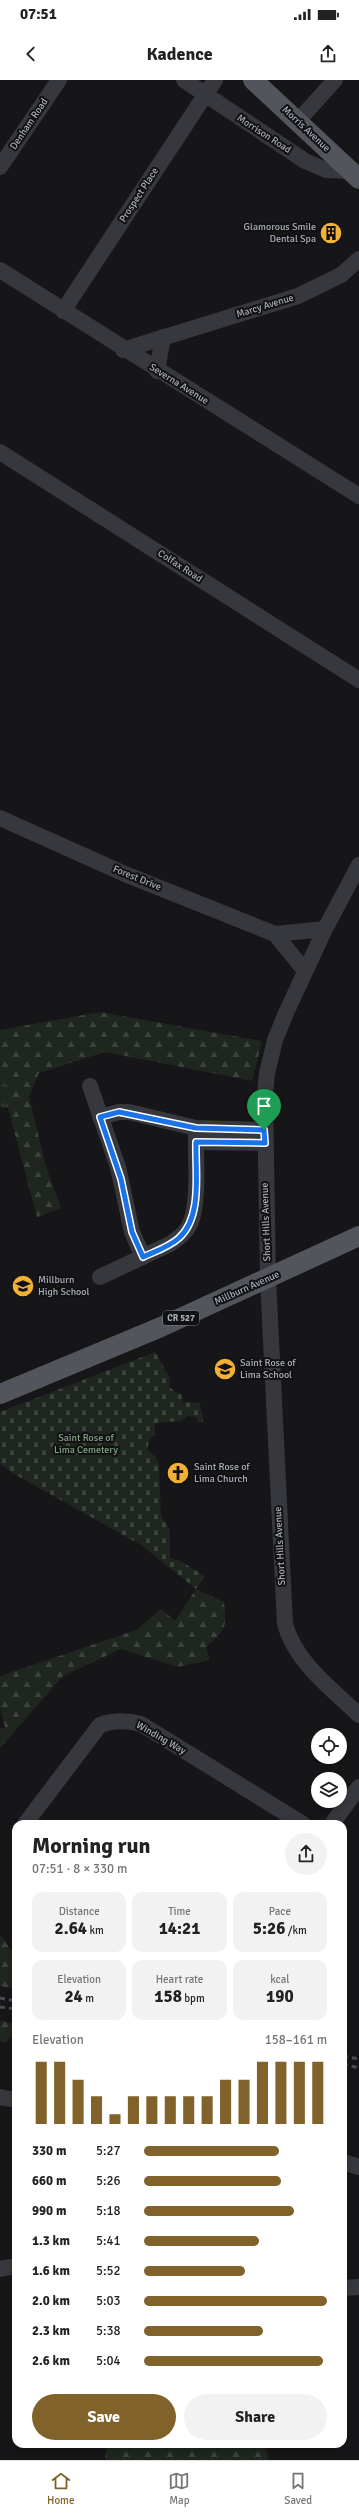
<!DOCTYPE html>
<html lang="en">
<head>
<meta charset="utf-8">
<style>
	:root { --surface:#fff; --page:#f2f2f2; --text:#222; --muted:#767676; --line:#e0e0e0; --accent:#80622a }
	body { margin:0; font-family:Signika,sans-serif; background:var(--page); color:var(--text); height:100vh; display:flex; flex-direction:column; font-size:15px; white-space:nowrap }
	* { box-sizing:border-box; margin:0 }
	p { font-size:13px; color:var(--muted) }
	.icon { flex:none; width:22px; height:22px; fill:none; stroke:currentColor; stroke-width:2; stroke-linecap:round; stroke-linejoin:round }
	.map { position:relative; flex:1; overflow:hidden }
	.details { position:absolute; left:12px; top:1740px; width:335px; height:628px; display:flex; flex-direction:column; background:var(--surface); border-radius:12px; box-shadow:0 2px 6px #0003 }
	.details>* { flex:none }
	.controls { position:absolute; left:311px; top:1648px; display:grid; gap:8px }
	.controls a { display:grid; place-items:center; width:36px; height:36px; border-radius:50%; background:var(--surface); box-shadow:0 2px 6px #0003; font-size:20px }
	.pin { position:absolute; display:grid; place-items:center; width:34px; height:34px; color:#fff; margin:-41px -17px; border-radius:50% 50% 50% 0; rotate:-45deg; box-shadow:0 0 4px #0007 }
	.pin .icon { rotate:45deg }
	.round { display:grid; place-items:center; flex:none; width:42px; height:42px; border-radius:21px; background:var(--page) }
	.overview { display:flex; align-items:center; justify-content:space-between; height:68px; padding:0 20px }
	h1 { font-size:22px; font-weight:700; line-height:30px }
	.figures { display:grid; grid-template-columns:repeat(3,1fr); gap:6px; height:68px; padding:4px 20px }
	.figures div { display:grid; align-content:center; border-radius:10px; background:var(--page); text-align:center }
	.figures b { font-size:17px; font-weight:700 }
	.figures small { font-size:11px; font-weight:400 }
	.figures p { font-size:11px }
	.chart { height:112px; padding:8px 20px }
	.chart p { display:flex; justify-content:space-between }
	.chart svg { width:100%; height:72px; margin-top:4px; stroke:var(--accent); stroke-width:6 }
	.primary-button { display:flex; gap:8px; margin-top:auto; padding:8px 20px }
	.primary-button a { flex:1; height:46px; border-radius:24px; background:var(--accent); color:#fff; font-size:16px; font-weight:700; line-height:46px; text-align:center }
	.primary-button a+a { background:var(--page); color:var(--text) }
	ul { padding:0 20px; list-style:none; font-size:13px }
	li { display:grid; grid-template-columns:64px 48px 1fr; align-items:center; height:30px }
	li i { height:10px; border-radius:5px; background:var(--accent) }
	.status { display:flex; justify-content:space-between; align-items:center; height:28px; padding:0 20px; background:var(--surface); direction:ltr }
	.status svg { height:11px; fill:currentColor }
	header { display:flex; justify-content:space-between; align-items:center; height:52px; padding:0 20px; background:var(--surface); font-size:18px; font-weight:700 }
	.tabs { display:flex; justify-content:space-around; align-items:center; height:56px; border-top:1px solid var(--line); background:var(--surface); font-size:11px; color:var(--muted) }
	.tabs a { display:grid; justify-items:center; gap:2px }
	.tabs .selected { color:var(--accent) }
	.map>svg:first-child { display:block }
	.forest { fill:url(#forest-firs) }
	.cemetery { fill:url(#cemetery-stones) }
	.park { fill:url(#park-tufts) }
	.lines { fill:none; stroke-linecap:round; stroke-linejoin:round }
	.minor { stroke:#37383d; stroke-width:16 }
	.major { stroke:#53555c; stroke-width:20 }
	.rail { stroke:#4a4c52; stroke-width:3; stroke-dasharray:5 4; stroke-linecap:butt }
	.route-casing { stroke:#fff; stroke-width:8 }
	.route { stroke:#1a73e8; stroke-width:5 }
	.labels { text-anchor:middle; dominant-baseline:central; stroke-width:4; stroke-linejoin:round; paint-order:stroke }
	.shield { fill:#111113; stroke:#7b7e86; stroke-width:1 }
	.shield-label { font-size:9px; font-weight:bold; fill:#a8adb8 }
	.street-label { font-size:10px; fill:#a8adb8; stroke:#111113 }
	.poi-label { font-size:10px; fill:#a8adb8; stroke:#111113; text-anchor:start }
	.park-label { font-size:10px; fill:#7fa381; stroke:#111113 }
</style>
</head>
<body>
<div class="status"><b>07:51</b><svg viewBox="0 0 49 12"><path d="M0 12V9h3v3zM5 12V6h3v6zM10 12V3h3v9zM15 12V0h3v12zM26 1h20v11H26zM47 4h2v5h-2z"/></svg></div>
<header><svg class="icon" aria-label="back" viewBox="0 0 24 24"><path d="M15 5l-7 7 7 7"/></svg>Kadence<svg class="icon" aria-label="share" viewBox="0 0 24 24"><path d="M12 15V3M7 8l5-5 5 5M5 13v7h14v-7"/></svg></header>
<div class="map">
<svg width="359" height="2380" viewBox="0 0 359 2380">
	<defs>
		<pattern id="forest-firs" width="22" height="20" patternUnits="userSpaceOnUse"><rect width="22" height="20" fill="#1e261f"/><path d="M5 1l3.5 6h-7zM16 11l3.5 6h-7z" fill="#3c433d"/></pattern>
		<pattern id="cemetery-stones" width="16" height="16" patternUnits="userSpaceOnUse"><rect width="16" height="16" fill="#1e261f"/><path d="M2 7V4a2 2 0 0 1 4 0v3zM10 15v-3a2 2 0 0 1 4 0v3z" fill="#3c433d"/></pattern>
		<pattern id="park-tufts" width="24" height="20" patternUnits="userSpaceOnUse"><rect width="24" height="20" fill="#1e261f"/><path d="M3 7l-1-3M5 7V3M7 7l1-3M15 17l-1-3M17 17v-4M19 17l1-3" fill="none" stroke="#3c433d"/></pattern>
	</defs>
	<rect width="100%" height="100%" fill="#161618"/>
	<!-- forest -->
	<path class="forest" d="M100 932 262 961 252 1001 105 972 39 993 29 1016 46 1087 61 1128 37 1137 8 1028 7 992 0 991V950Z
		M196 1509 224 1522C227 1547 226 1550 206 1567L210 1580 177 1587 121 1569 63 1596 0 1668V1649L5 1647 0 1627V1596L136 1550 161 1529 175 1541Z
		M0 1855 16 1876V1909L0 1906Z
		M0 1941 16 1944V1955L5 1962 0 1961Z
		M107 2364H265L269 2380H105Z"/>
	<!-- cemetery -->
	<path class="cemetery" d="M155 1272 170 1298 169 1306 175 1312 181 1314 183 1322 200 1323 203 1342H198L197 1337 187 1336 181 1341 155 1343V1355L150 1358 147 1370 156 1377 159 1385 161 1436 170 1450V1478L180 1481 205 1496 196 1509 141 1465 14 1394 0 1384V1332Z"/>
	<!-- park -->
	<path class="park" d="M0 991 7 992 8 1028 0 1027Z"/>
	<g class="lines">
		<!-- minor -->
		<path class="minor" d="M184 0 305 81 326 90 351 91
			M298 41 335 0
			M0 87 59 0
			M0 190 359 416
			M63 231 215 0
			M123 270 298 216 341 195 359 179
			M157 291 163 257
			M0 372 359 600
			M0 738 125 794 275 854 305 891
			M359 785 325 849 286 933 275 960 267 993 265 1015 268 1199 285 1544C295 1582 332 1609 359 1635
			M275 854 325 849
			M90 1006 118 1087 132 1152 143 1177
			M100 1037 119 1032H129L196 1048 265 1050
			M196 1062 265 1063
			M100 1197 170 1164C178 1159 186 1153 190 1144 200 1123 195 1072 196 1048
			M25 1744 100 1645C114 1640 126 1640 141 1644L303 1744
			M332 1744 359 1707
			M0 2017 16 2020
			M343 2082 359 2087
			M0 2189 16 2186
			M343 2208 359 2207"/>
		<!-- major -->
		<path class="major" d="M253 0 359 99
			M0 1314 161 1247 359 1156"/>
		<!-- rail -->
		<path class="rail" d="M0 1918 16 1921
			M0 1927 16 1929
			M343 1976 359 1979
			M343 1984 359 1988"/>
	</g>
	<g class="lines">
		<!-- route casing -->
		<g class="route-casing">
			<path id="route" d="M119 1032 196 1048 264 1050 265 1063 196 1062C195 1091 203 1136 179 1158 169 1167 156 1171 143 1177L132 1152 121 1099 100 1037Z"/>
		</g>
		<!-- route -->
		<use href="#route" class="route"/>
	</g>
	<!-- icons -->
	<defs>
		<g id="building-disc" transform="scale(1.15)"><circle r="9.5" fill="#f2b134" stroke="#111113"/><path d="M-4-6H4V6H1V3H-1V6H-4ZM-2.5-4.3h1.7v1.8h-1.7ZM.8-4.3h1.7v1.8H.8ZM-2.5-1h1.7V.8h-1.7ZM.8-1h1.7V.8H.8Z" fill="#111"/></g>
		<g id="school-disc" transform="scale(1.15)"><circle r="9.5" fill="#f2b134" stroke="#111113"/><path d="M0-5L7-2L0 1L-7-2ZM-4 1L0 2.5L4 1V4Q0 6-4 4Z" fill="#111"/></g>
		<g id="church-disc" transform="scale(1.15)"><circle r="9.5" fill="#f2b134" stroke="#111113"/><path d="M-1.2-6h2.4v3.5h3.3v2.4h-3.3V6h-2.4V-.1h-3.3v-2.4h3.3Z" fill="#111"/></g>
	</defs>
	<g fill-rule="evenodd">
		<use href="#building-disc" x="331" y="153"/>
		<use href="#school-disc" x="23" y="1206"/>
		<use href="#school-disc" x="225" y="1289"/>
		<use href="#church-disc" x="178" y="1393"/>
	</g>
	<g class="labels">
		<!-- shield labels -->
		<rect class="shield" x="163" y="1231" width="36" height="14" rx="3"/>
		<g class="shield-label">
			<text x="181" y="1238">CR 527</text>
		</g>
		<!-- street labels -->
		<g class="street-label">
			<text transform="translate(29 44) rotate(-56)">Denham Road</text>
			<text transform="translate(306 49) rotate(43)">Morris Avenue</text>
			<text transform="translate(264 54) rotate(33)">Morrison Road</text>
			<text transform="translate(139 115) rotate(-57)">Prospect Place</text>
			<text transform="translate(265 226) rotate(-17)">Marcy Avenue</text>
			<text transform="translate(179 304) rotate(32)">Severna Avenue</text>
			<text transform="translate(180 486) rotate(33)">Colfax Road</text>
			<text transform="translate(137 798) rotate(22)">Forest Drive</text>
			<text transform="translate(266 1142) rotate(-92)">Short Hills Avenue</text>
			<text transform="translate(247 1208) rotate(-24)">Millburn Avenue</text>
			<text transform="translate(280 1466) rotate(-93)">Short Hills Avenue</text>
			<text transform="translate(161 1658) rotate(30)">Winding Way</text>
		</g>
		<!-- poi labels -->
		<g class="poi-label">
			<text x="316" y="147" text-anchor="end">Glamorous Smile<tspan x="316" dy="12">Dental Spa</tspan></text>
			<text x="38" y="1200">Millburn<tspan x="38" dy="12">High School</tspan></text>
			<text x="240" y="1283">Saint Rose of<tspan x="240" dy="12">Lima School</tspan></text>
			<text x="194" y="1387">Saint Rose of<tspan x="194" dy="12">Lima Church</tspan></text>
		</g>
		<!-- park labels -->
		<g class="park-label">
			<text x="86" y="1358">Saint Rose of<tspan x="86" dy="12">Lima Cemetery</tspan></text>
		</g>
	</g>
</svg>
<div class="controls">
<a><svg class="icon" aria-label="locate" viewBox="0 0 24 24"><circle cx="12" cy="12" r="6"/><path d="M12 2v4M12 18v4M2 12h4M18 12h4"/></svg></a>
<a><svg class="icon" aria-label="layers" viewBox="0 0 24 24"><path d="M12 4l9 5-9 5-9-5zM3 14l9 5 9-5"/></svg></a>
</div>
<div class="pin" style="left:264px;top:1050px;background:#1e9e55"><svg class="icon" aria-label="arrive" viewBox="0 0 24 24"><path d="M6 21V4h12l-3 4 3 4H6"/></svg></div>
<section class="details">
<div class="overview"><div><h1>Morning run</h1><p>07:51 · 8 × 330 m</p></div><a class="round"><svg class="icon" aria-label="share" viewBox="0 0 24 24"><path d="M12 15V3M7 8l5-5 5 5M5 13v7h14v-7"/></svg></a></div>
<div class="figures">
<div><p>Distance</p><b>2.64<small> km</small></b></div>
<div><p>Time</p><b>14:21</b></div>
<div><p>Pace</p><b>5:26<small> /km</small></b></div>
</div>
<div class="figures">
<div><p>Elevation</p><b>24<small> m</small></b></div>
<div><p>Heart rate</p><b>158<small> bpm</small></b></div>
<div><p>kcal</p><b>190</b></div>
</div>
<div class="chart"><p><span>Elevation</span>158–161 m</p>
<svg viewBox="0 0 160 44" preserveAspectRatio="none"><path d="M5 44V6M15 44V6M25 44V17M35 44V27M45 44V38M55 44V27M65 44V27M75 44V27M85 44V27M95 44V27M105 44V17M115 44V17M125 44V6M135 44V6M145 44V6M155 44V6"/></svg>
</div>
<ul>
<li><b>330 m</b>5:27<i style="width:74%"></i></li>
<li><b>660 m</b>5:26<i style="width:75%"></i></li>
<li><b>990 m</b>5:18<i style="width:82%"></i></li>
<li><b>1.3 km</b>5:41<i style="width:63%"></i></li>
<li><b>1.6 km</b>5:52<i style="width:55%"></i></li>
<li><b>2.0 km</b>5:03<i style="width:100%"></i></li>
<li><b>2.3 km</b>5:38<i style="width:65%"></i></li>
<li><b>2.6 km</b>5:04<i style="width:98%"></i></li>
</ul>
<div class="primary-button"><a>Save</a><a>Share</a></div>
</section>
</div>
<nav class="tabs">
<a class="selected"><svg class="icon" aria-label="home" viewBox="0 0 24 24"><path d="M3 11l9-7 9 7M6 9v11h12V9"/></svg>Home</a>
<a><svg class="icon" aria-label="map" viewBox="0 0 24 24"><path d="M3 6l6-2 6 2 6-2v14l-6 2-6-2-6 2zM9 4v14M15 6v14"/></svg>Map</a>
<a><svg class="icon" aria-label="saved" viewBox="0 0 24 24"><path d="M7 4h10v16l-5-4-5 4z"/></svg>Saved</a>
</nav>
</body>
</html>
